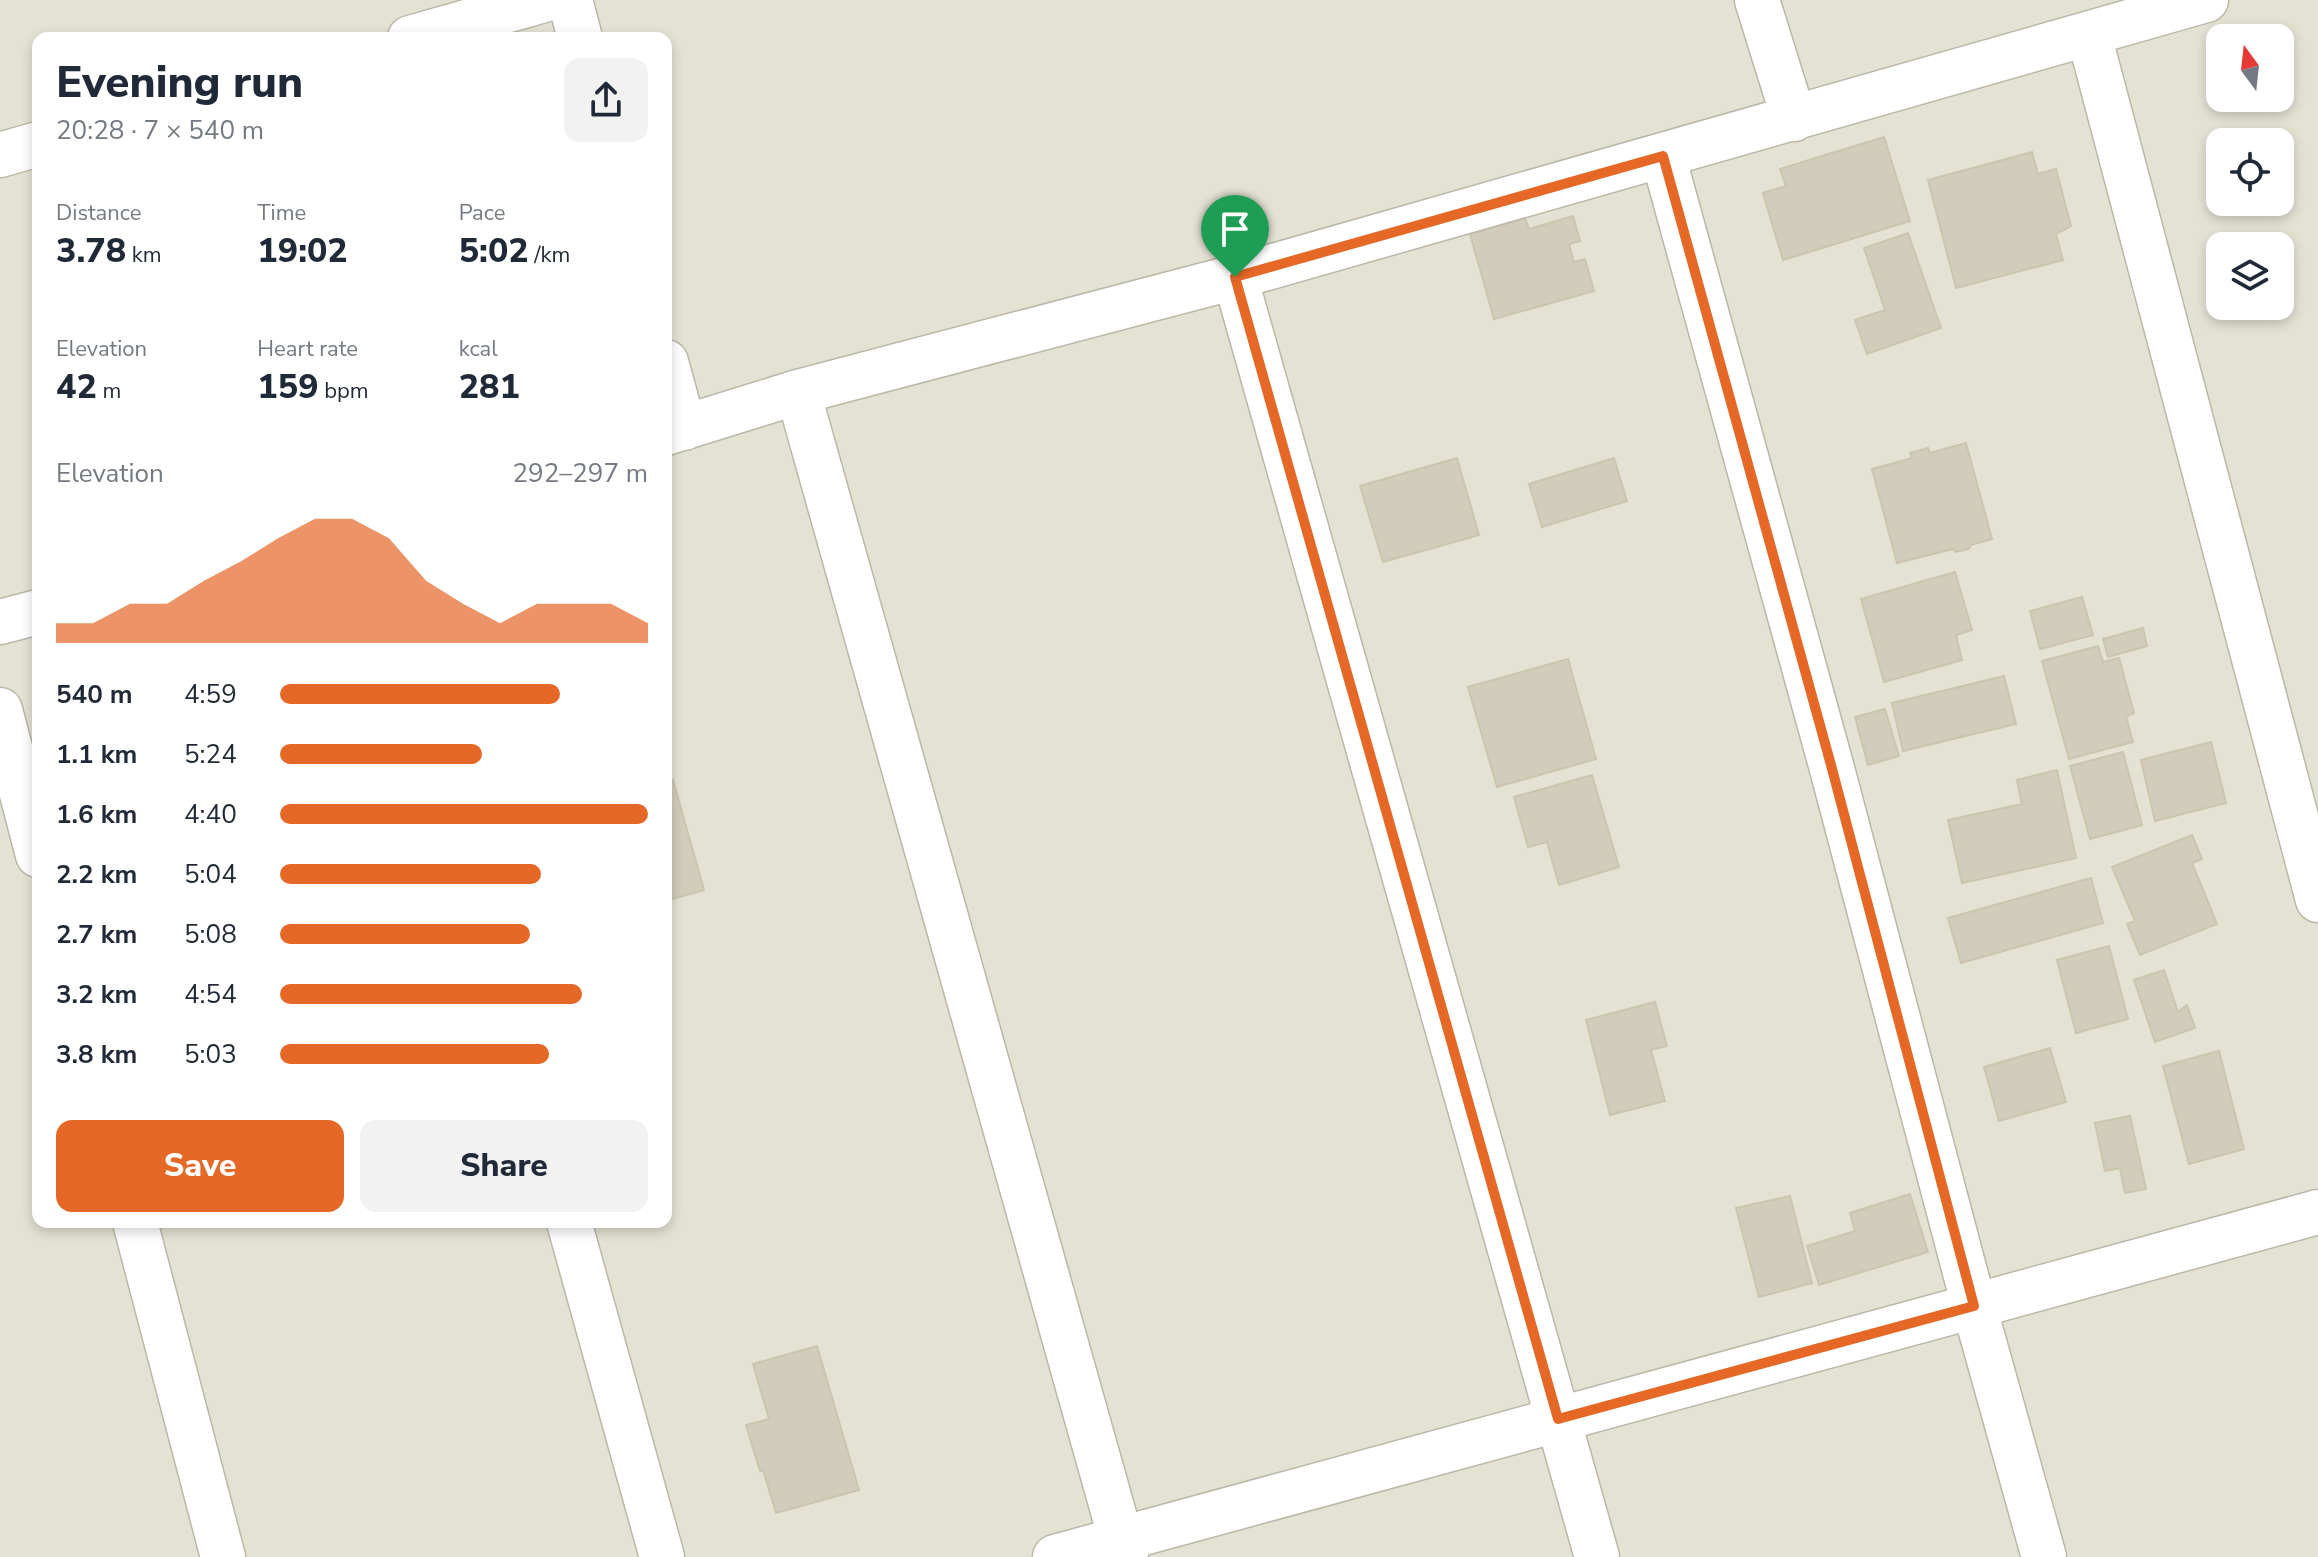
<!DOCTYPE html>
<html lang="en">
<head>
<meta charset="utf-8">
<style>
	:root { --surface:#fff; --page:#f2f2f3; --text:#1f2937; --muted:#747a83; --accent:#e56827 }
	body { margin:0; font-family:"Nunito Sans",sans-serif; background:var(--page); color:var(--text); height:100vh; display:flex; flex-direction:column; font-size:30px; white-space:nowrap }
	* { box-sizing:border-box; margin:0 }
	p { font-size:26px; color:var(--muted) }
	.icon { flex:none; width:44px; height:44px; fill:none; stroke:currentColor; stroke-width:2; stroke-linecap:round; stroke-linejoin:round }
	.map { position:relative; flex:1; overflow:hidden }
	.side { position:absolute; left:32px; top:32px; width:640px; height:1196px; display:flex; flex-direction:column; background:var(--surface); border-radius:16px; box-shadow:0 4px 12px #0003 }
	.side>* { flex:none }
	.needle { width:52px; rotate:345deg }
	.buttons { position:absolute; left:2206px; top:24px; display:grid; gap:16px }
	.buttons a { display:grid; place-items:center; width:88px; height:88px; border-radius:16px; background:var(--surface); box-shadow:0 4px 12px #0003; font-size:40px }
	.pin { position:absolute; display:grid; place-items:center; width:68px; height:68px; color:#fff; margin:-82px -34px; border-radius:50% 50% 50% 0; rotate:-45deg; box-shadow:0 0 8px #0007 }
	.pin .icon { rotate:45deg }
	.round { display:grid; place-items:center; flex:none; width:84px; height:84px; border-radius:16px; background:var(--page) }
	.head { display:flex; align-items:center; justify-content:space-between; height:136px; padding:0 24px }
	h1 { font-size:44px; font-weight:800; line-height:60px }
	.figures { display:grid; grid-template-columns:repeat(3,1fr); gap:12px; height:136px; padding:8px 24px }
	.figures div { display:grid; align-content:center }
	.figures b { font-size:34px; font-weight:800 }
	.figures small { font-size:22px; font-weight:400 }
	.figures p { font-size:22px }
	.chart { height:224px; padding:16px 24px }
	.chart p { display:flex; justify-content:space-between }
	.chart svg { width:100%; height:144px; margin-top:8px; fill:var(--accent); opacity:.7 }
	.button { display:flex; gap:16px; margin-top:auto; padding:16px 24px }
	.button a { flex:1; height:92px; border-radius:16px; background:var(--accent); color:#fff; font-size:32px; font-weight:800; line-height:92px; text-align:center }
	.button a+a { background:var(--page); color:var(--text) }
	ul { padding:0 24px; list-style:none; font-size:26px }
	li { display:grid; grid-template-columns:128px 96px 1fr; align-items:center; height:60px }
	li i { height:20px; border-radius:10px; background:var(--accent) }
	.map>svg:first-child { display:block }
	.residential { fill:#e4e2d3; fill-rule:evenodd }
	.building { fill:#d1cdbb; stroke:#cbc5af; stroke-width:2 }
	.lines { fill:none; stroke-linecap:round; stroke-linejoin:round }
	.street-casing { stroke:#bbb8a8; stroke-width:47 }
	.street { stroke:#fff; stroke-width:44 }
	.route-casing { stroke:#fff; stroke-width:16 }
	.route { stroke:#e56827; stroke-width:10 }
</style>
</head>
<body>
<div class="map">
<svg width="2318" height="1557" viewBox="0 0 2318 1557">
	<rect width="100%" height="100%" fill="#f0efe5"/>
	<!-- residential -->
	<path class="residential" d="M0 0H2318V1557H0ZM38 38H666V1222H38ZM2220 38H2280V98H2220ZM2220 142H2280V202H2220ZM2220 246H2280V306H2220Z"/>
	<!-- building -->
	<path class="building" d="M1884 137 1910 221 1783 260 1763 193 1786 186 1780 169Z
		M2032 152 2038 174 2056 169 2071 226 2056 234 2063 260 1956 288 1928 180Z
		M1573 216 1580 241 1569 244 1574 262 1585 259 1594 291 1494 319 1470 234 1525 218 1529 229Z
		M1908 233 1941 328 1867 354 1855 320 1885 310 1864 248Z
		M1966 443 1992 539 1971 545 1969 549 1956 552 1953 549 1897 563 1872 469 1912 458 1910 453 1928 448 1930 453Z
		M1457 458 1479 535 1383 562 1360 486Z
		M1614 458 1627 501 1542 527 1529 484Z
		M1955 572 1972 630 1956 635 1962 660 1884 682 1861 599Z
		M2082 597 2093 635 2040 649 2030 611Z
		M2143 628 2147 646 2108 657 2103 639Z
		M2098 646 2103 662 2119 658 2134 713 2126 717 2133 742 2069 759 2042 661Z
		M1568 659 1596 759 1497 787 1468 687Z
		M2004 676 2016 724 1903 751 1892 703Z
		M1885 709 1899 756 1868 765 1855 717Z
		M2211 742 2226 803 2155 821 2141 760Z
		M2123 752 2142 825 2090 839 2070 766Z
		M2057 770 2076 858 1962 883 1948 820 2022 804 2017 780Z
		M1592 775 1619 867 1559 885 1547 842 1528 847 1514 797Z
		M673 780 704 890 666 901V782Z
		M2192 835 2202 859 2192 863 2217 924 2140 955 2127 924 2135 921 2112 867Z
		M2091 878 2103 923 1961 963 1948 918Z
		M2109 946 2128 1019 2076 1033 2057 960Z
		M2164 970 2178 1012 2187 1005 2195 1028 2155 1042 2134 980Z
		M1655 1002 1667 1046 1651 1050 1665 1101 1610 1115 1586 1020Z
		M2050 1048 2066 1102 1999 1121 1984 1067Z
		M2219 1051 2244 1149 2189 1164 2163 1066Z
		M2130 1116 2146 1189 2125 1193 2120 1168 2105 1171 2095 1123Z
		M1910 1194 1928 1252 1819 1285 1807 1246 1855 1231 1850 1213Z
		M1790 1196 1812 1283 1759 1297 1736 1208Z
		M817 1346 859 1490 776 1513 763 1470 760 1471 746 1425 769 1419 753 1364Z"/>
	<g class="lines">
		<!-- street casing -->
		<g class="street-casing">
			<path id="street" d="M570 0 580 38
				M1757 0 1794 119
				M2089 35 2318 900
				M410 38 544 0
				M0 155 38 144
				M1663 156 1831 765 1974 1306 2044 1557
				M1235 277 1597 1557
				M666 362 684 428
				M798 392 1126 1557
				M666 433 798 392 1235 277 2206 0
				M0 622 38 612
				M0 710 38 855
				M135 1222 223 1557
				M569 1222 662 1557
				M1055 1557 2318 1212"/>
		</g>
		<!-- street -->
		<use href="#street" class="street"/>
	</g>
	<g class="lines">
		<!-- route casing -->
		<g class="route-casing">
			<path id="route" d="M1663 156 1831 765 1974 1306 1558 1419 1235 277Z"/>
		</g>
		<!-- route -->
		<use href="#route" class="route"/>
	</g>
</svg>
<div class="buttons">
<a><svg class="needle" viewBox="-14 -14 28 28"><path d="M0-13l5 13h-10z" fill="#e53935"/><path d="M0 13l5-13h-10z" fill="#747a83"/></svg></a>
<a><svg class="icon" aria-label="locate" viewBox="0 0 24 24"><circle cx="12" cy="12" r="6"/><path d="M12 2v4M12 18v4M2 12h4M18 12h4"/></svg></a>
<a><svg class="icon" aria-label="layers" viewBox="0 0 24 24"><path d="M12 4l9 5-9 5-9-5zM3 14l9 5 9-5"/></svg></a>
</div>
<div class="pin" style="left:1235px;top:277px;background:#1e9e55"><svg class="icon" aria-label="arrive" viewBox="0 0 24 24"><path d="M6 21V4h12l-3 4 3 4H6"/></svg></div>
<section class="side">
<div class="head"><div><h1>Evening run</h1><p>20:28 · 7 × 540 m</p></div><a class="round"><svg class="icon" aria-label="share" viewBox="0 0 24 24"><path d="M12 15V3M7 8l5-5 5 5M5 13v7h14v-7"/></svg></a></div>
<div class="figures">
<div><p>Distance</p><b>3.78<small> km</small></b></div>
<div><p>Time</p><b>19:02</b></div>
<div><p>Pace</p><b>5:02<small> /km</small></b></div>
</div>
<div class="figures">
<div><p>Elevation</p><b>42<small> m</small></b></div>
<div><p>Heart rate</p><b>159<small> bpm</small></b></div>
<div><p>kcal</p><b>281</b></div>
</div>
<div class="chart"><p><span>Elevation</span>292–297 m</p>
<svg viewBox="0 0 160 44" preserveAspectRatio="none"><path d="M0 44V38L10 38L20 32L30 32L40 25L50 19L60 12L70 6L80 6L90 12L100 25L110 32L120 38L130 32L140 32L150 32L160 38V44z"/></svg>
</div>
<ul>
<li><b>540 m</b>4:59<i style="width:76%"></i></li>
<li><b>1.1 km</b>5:24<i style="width:55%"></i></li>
<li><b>1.6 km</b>4:40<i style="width:100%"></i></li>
<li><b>2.2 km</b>5:04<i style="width:71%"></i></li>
<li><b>2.7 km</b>5:08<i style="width:68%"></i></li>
<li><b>3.2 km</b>4:54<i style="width:82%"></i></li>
<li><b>3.8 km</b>5:03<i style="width:73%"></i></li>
</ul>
<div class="button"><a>Save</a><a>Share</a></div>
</section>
</div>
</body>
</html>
